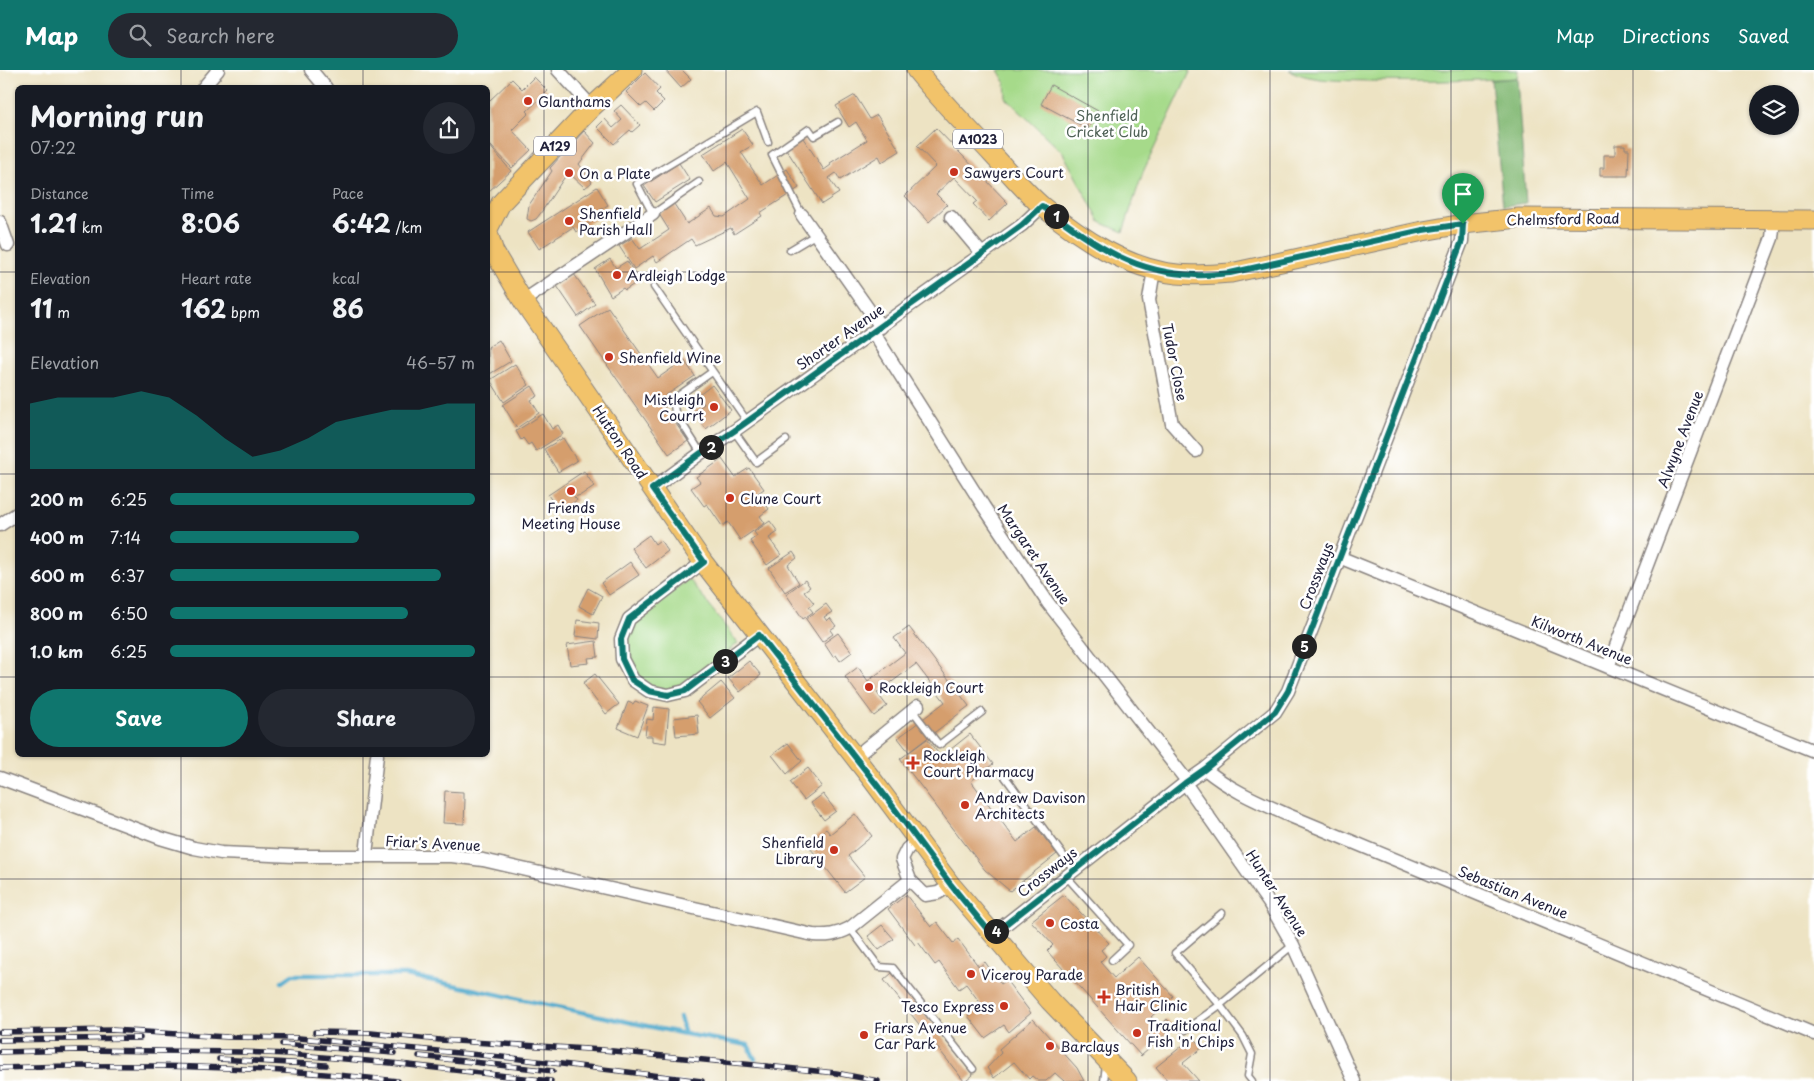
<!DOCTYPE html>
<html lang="en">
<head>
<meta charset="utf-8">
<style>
	:root { --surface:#171b24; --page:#242831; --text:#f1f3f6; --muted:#9ea1a6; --accent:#0f766e }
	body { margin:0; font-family:"Playpen Sans",sans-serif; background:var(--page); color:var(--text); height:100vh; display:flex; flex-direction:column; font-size:19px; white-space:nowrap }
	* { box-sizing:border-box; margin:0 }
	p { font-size:16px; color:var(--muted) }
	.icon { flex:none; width:28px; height:28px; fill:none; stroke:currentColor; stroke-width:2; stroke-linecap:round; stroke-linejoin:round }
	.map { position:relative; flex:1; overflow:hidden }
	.side { position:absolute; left:15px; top:15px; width:475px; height:672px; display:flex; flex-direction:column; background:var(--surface); border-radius:8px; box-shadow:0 1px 4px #0004 }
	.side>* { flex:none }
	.fabs { position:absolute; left:1749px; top:15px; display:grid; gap:10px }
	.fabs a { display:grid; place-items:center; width:50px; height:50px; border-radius:50%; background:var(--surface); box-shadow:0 1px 4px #0004; font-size:25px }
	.pin { position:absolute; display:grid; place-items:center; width:42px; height:42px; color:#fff; margin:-51px -21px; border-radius:50% 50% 50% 0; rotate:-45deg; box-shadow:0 0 5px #0007 }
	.pin .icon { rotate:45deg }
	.km { position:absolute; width:25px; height:25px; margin:-12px; border-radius:50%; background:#222; color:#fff; font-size:14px; line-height:25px; text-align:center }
	.round { display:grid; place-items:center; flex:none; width:52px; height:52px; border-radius:26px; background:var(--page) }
	.headline { display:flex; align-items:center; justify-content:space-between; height:85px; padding:0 15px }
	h1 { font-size:28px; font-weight:700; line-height:38px }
	.stats { display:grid; grid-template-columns:repeat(3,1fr); gap:8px; height:85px; padding:5px 15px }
	.stats div { display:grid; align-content:center }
	.stats b { font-size:25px; font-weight:700 }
	.stats small { font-size:14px; font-weight:400 }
	.stats p { font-size:14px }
	.chart { height:140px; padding:10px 15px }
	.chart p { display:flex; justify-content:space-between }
	.chart svg { width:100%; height:90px; margin-top:5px; fill:var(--accent); opacity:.7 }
	.cta { display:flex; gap:10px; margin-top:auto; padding:10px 15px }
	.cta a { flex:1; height:58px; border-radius:30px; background:var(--accent); color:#fff; font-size:20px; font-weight:700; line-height:58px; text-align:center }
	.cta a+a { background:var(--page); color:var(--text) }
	ul { padding:0 15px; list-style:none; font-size:16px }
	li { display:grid; grid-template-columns:80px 60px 1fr; align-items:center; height:38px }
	li i { height:12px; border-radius:6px; background:var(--accent) }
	header { display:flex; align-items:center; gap:30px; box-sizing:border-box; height:70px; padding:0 25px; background:var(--accent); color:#fff }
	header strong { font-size:24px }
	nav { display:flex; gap:28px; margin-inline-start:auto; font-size:18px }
	.search { width:350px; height:45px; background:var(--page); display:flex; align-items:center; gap:12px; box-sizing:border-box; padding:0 18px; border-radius:28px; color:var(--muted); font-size:19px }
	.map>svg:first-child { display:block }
	.green { fill:#a6da8a; stroke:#647e62 }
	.forest { fill:#84ba76; stroke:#536e58 }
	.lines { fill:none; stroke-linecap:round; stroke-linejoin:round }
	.stream { stroke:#4ca7ca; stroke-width:4.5 }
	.building { fill:#d59e6d }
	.lane-casing { stroke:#88827f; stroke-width:9 }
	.street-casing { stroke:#88827f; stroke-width:15 }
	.primary-casing { stroke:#88827f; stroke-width:21 }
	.lane { stroke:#fff; stroke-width:6 }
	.street { stroke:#fff; stroke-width:12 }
	.primary { stroke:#f2c36a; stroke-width:19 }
	.rail-casing { stroke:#22223b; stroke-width:5.5 }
	.rail { stroke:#fff; stroke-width:4; stroke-dasharray:11; stroke-linecap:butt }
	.route-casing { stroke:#fff; stroke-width:10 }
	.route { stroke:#0f766e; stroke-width:6 }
	.grid { fill:none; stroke:#22223b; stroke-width:1; stroke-opacity:0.55 }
	.poi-dot { fill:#c8321e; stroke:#fff; stroke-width:2 }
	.labels { text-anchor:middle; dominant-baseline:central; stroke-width:5; stroke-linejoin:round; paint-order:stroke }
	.shield { fill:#fff; stroke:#646476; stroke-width:1 }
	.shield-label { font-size:12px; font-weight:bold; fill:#22223b }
	.poi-label { font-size:14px; fill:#22223b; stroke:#fff; text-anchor:start }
	.park-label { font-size:14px; fill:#506257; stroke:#fff }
	.street-label { font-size:14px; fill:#22223b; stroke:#fff }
</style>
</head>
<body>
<header>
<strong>Map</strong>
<div class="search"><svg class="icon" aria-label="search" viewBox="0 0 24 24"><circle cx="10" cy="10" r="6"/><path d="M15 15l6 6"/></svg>Search here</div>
<nav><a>Map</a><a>Directions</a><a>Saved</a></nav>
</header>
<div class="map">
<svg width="1814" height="1011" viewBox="0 0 1814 1011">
	<rect width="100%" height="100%" fill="#fff"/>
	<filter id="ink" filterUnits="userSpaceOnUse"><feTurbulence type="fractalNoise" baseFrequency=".02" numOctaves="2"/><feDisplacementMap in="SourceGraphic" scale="10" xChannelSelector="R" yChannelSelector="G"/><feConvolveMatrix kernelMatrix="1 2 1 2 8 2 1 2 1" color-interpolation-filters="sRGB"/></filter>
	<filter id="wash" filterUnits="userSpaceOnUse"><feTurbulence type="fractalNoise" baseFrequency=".0096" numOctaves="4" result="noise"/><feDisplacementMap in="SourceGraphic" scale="20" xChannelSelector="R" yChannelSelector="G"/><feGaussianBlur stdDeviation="1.12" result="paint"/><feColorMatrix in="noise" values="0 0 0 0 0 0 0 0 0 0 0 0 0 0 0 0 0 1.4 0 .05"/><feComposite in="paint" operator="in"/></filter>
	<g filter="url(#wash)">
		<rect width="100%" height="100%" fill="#ede3c3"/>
		<!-- green -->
		<path class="green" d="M998 0H1191L1143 102 1123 162 1100 152 1063 83 1006 28 1005 12Z
			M1289 0H1518L1517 8C1467 11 1418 12 1368 11 1342 10 1312 12 1289 0Z
			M689 509 738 573C715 592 679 633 647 614 636 607 635 605 631 594 625 579 623 568 631 553 635 546 679 516 689 509Z"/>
		<!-- forest -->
		<path class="forest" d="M1517 8 1526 133 1503 136 1491 10Z"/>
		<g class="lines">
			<!-- stream -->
			<path class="stream" d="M282 912 292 905H406L685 964
				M680 947 685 964 748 975 755 989"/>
		</g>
		<g id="blocks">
			<!-- building -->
			<path class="building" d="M665 0H682L691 9 681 18Z
				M645 3 660 19 656 23 664 31 654 41 646 33 641 37 626 22Z
				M534 7 548 21 527 41 529 43 512 60 531 80 512 98 488 73V32L512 9 522 19Z
				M1051 15 1098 41 1088 59 1041 34Z
				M855 25 870 49 877 45 900 81 882 92 879 86 840 110 836 103 829 108 839 123 822 134 786 79 803 68 824 100 831 95 830 93 867 70 856 52 849 57 836 36Z
				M621 35 640 55 632 62 630 60 614 74 597 57 605 49 613 58 622 50 614 41Z
				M936 58 1008 133 989 151 973 134 977 131 954 107 936 124 947 135 929 152 905 126 936 96 917 76Z
				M742 59 753 75 741 82 763 115 787 99 799 118 760 143 762 146 734 164 731 158 695 175 691 169 657 192 653 186 634 199 619 176 632 168 640 179 669 160 659 144 674 134 687 154 711 138 716 146 724 147 750 129 727 92 714 101 703 84Z
				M584 61 595 73 579 94 592 112 585 118 568 102 540 144 536 149 531 151 527 149 529 135 552 101 550 98Z
				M489 75 511 101 488 122V76Z
				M1615 75H1625V79H1629L1628 106H1600V98H1604V85H1615Z
				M679 93 690 110 655 132 644 116Z
				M597 117 608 135 600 140 603 144 576 162 573 157 539 179 528 162Z
				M610 189 616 198 627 191 639 211 625 220 623 218 611 226 595 199Z
				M574 204 595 234 578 247 557 216Z
				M608 237 658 308 684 290 695 306 665 326 670 333 664 337 688 371 669 384 580 256Z
				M499 270 511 291 488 305V277Z
				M515 294 529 315 504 332 490 310Z
				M712 315 731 340 706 359 693 342 704 334 698 326Z
				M532 316 538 326 531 330 539 343 517 358 503 335Z
				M543 344 552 359 558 355 563 364 536 381 531 373 528 375 523 368 521 370 516 361Z
				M563 368 577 391 558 402 544 379Z
				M722 389 735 407 749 398 764 419 758 423 769 439 760 446 765 453 740 470 728 452 722 456 707 434 704 436 691 418 700 412 696 407Z
				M584 401 594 416 581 425 574 427 577 430 560 442 548 425Z
				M770 451 778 462 769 468 781 485 767 495 750 471 757 466 754 462Z
				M649 465 655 474 660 470 668 481 646 498 631 478Z
				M793 482 797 488 788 495 799 513 785 522 769 498Z
				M630 492 639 505 609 525 601 513Z
				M805 510 810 517 804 521 814 533 809 537 813 542 803 549 786 524Z
				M588 518 602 526 593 544 579 536Z
				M826 534 832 542 824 547 827 551 830 548 836 556 830 560 833 564 822 572 806 549Z
				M577 550 599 553 598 569 575 566Z
				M909 557 969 636 909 682 898 668 945 632 916 594 877 623 887 636 874 646 845 607 858 597 868 611 905 583 894 568Z
				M838 563 852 582 840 591 836 585 833 587 824 573Z
				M596 571 598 587 588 588 589 593 570 595 567 575Z
				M749 591 761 605 740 622 728 608Z
				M595 604 619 634 606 644 583 613Z
				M721 612 735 628 710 648 697 632Z
				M635 631 648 636 637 666 618 658 628 632 633 634Z
				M654 637 669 639 666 673 652 671V666H645L647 649 653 650Z
				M697 645 699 664 676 666 674 648Z
				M970 664 993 694 971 711 1017 772 1036 757 1057 784 1010 821 985 800 900 689 927 669 941 687Z
				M788 673 802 691 787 704 772 685Z
				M808 698 822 716 804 730 790 712Z
				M445 721 463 722V729H465L464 754 443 753Z
				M823 724 836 741 824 750 811 733Z
				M855 744 872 766 848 786 865 807 845 822 807 774 826 759 830 764Z
				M906 825 931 857 937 852 953 873 958 869 979 897 985 892 1001 914 1006 910 1031 943 1009 962 1004 955 985 968 968 946 981 934 966 914 959 919 939 892 935 895 918 872 915 875 888 839Z
				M1064 825 1109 873 1101 880 1106 886 1100 892 1114 908 1138 887 1173 926 1151 947 1160 957 1167 949 1174 957 1141 986 1047 881 1053 875 1031 851Z
				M882 855 894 869 879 880 868 866Z
				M892 903 973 1005 966 1011H964L884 910Z
				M1033 949 1077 998 1084 1011H1064L1055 1003 1046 1011H1038L1032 1006 1029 1009 1014 992 994 1008 987 998 1001 983 999 979Z
				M1193 967 1203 977 1183 993 1199 1011H1168L1156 997Z"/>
		</g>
	</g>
	<g filter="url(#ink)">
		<use href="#blocks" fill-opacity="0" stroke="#88827f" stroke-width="1"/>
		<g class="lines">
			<!-- lane casing -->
			<g class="lane-casing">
				<path id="lane" d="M699 112 653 144 637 114 757 42 768 72
					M802 145 772 85 809 59 814 66 838 52
					M790 180 815 165
					M654 217 747 351
					M734 361 756 392 786 370
					M701 383 676 344C673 337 674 333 678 326L712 302
					M912 640 939 675 982 642
					M1003 704 1074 800
					M1066 806 1128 875 1112 890
					M1222 843 1175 883 1220 935 1243 966 1252 984 1248 1006 1252 1011
					M850 858 879 897 893 898 973 999
					M1185 960 1220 935 1293 875
					M1104 1011 1106 995"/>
			</g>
			<!-- street casing -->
			<g class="street-casing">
				<path id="street" d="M311 0 326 18
					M558 0 592 37
					M203 18 218 0
					M802 145 881 257
					M951 147 982 184
					M0 152 8 175
					M1154 200 1149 230 1172 354 1196 381
					M523 231 653 144
					M873 262 984 437 1048 533 1187 711
					M652 419 701 383 734 361 982 184 1022 155 1042 136
					M0 455 18 443
					M1339 487 1814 681
					M703 492 629 549 621 569 622 589 633 610 649 621 668 625 685 621 759 565
					M1608 597 1772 168 1774 149
					M855 687 918 636
					M1205 699C1230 720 1259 732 1288 745L1814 964
					M0 708 160 768 194 778 221 783 294 786H452L483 790 813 865C827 866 837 865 850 858L910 810
					M1185 713 1269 833 1293 875 1354 1011
					M917 770 907 779 902 789 910 810 925 825 938 823 951 815
					M366 785 377 685
					M992 865 1185 713 1205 699 1275 642 1288 621 1462 171 1463 154"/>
			</g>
			<!-- primary casing -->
			<g class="primary-casing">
				<path id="primary" d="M916 0C940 30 967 57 993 85 1009 102 1025 122 1043 137 1081 168 1127 199 1177 204 1195 206 1213 204 1231 203L1423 161 1463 154 1519 148 1814 150
					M488 159 501 133 592 37 632 0
					M488 163 494 182 523 231 703 492 871 708 951 815 1050 931 1127 1011"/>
			</g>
			<!-- lane -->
			<use href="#lane" class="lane"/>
			<!-- street -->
			<use href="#street" class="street"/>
			<!-- primary -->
			<use href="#primary" class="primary"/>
			<!-- rail casing -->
			<g class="rail-casing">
				<path id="rail" d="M0 962 112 960 227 967 299 968 512 988 702 1011
					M315 962 371 963 440 970 603 980 836 1003 878 1011
					M0 970 140 968
					M282 974 394 983
					M0 982 81 980 242 982 288 984 391 993 551 1011
					M419 986 553 1001
					M219 989 326 995
					M0 998C133 993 266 996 398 1011"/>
			</g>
			<!-- rail -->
			<use href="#rail" class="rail"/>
		</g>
	</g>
	<g class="lines" filter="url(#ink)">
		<!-- route casing -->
		<g class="route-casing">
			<path id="route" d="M1042 136C1093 173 1130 203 1196 205 1207 206 1219 204 1230 203L1423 160 1463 154 1462 171 1288 621 1275 642 1205 699 1185 713 992 865 951 815 877 715 759 565 685 621 668 625 649 621 632 610 622 589 621 569 629 549 704 492 652 419 701 383 734 361 982 184 1022 155Z"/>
		</g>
		<!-- route -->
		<use href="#route" class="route"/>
	</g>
	<!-- grid -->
	<path class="grid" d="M181 0V18M363 0V18M544 0V1011M726 0V1011M907 0V1011M1088 0V1011M1270 0V1011M1451 0V1011M1633 0V1011M0 202H18M488 202H1814M0 404H18M488 404H1814M0 607H18M488 607H1814M181 685V1011M363 685V1011M0 809H1814"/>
	<!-- markers -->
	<g class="poi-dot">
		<circle cx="528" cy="31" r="5"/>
		<circle cx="954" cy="102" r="5"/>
		<circle cx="569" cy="103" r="5"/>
		<circle cx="569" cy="151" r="5"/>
		<circle cx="617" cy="205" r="5"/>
		<circle cx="609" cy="287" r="5"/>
		<circle cx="714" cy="337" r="5"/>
		<circle cx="571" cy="421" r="5"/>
		<circle cx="730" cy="428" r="5"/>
		<circle cx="869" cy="617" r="5"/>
		<path d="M910.5 685.5h5v5h5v5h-5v5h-5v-5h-5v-5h5z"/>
		<circle cx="965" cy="735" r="5"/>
		<circle cx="834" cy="780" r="5"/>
		<circle cx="1050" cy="853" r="5"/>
		<circle cx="971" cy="904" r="5"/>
		<path d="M1101.5 919.5h5v5h5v5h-5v5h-5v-5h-5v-5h5z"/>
		<circle cx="1004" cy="936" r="5"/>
		<circle cx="1137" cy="963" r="5"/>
		<circle cx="864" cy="965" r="5"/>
		<circle cx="1050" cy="976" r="5"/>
	</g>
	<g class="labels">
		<!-- shield labels -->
		<g class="shield">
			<rect x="953" y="59.5" width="50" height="19" rx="4"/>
			<rect x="534" y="66.5" width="42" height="19" rx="4"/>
		</g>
		<g class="shield-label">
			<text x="978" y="69">A1023</text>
			<text x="555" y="76">A129</text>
		</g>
		<!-- poi labels -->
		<g class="poi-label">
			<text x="538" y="31">Glanthams</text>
			<text x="964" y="102">Sawyers Court</text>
			<text x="579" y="103">On a Plate</text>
			<text x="579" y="143">Shenfield<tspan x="579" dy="16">Parish Hall</tspan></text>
			<text x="627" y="205">Ardleigh Lodge</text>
			<text x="619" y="287">Shenfield Wine</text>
			<text x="704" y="329" text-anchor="end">Mistleigh<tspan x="704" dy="16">Courrt</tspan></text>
			<text x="740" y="428">Clune Court</text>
			<text x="571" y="437" text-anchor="middle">Friends<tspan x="571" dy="16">Meeting House</tspan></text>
			<text x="879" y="617">Rockleigh Court</text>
			<text x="923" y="685">Rockleigh<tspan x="923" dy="16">Court Pharmacy</tspan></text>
			<text x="975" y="727">Andrew Davison<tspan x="975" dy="16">Architects</tspan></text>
			<text x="824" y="772" text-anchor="end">Shenfield<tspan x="824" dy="16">Library</tspan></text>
			<text x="1060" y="853">Costa</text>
			<text x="981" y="904">Viceroy Parade</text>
			<text x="1115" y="919">British<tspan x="1115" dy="16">Hair Clinic</tspan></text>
			<text x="994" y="936" text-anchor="end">Tesco Express</text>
			<text x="1147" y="955">Traditional<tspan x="1147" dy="16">Fish 'n' Chips</tspan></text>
			<text x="874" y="957">Friars Avenue<tspan x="874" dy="16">Car Park</tspan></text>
			<text x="1060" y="976">Barclays</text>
		</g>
		<!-- park labels -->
		<g class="park-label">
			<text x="1107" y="45">Shenfield<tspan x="1107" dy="16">Cricket Club</tspan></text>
		</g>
		<!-- street labels -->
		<g class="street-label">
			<text transform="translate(1563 149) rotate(-1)">Chelmsford Road</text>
			<text transform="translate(840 267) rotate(-35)">Shorter Avenue</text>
			<text transform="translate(1175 292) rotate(79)">Tudor Close</text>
			<text transform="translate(1680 369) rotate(-69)">Alwyne Avenue</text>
			<text transform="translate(620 372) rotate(56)">Hutton Road</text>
			<text transform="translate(1034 484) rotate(56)">Margaret Avenue</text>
			<text transform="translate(1316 506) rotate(-69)">Crossways</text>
			<text transform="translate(1582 570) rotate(22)">Kilworth Avenue</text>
			<text transform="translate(433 773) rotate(3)">Friar's Avenue</text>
			<text transform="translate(1047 802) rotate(-38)">Crossways</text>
			<text transform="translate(1513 822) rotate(22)">Sebastian Avenue</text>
			<text transform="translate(1277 823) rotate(57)">Hunter Avenue</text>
		</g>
	</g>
</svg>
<div class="fabs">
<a><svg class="icon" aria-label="layers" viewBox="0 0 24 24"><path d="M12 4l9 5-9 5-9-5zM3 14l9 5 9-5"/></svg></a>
</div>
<div class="pin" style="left:1463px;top:154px;background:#1e9e55"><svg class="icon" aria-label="arrive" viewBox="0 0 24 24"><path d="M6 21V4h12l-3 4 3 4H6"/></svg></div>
<b class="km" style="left:1056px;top:146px">1</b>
<b class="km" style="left:711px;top:377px">2</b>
<b class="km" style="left:725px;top:591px">3</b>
<b class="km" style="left:996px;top:861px">4</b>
<b class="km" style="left:1304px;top:576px">5</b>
<section class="side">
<div class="headline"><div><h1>Morning run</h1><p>07:22</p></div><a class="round"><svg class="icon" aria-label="share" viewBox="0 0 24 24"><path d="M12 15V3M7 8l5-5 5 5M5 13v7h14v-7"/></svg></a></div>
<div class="stats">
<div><p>Distance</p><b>1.21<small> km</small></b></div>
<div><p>Time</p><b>8:06</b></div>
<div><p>Pace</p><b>6:42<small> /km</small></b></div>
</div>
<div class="stats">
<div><p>Elevation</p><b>11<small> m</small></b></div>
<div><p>Heart rate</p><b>162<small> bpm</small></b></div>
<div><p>kcal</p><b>86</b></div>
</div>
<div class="chart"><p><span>Elevation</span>46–57 m</p>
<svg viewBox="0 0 160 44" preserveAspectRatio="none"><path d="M0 44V12L10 9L20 9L30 9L40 6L50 9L60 18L70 29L80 38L90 35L100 29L110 21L120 18L130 15L140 15L150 12L160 12V44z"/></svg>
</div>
<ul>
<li><b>200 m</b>6:25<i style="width:100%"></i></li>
<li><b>400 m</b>7:14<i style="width:62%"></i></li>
<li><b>600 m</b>6:37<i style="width:89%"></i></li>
<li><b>800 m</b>6:50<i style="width:78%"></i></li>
<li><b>1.0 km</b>6:25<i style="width:100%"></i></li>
</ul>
<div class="cta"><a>Save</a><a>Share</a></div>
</section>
</div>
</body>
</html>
